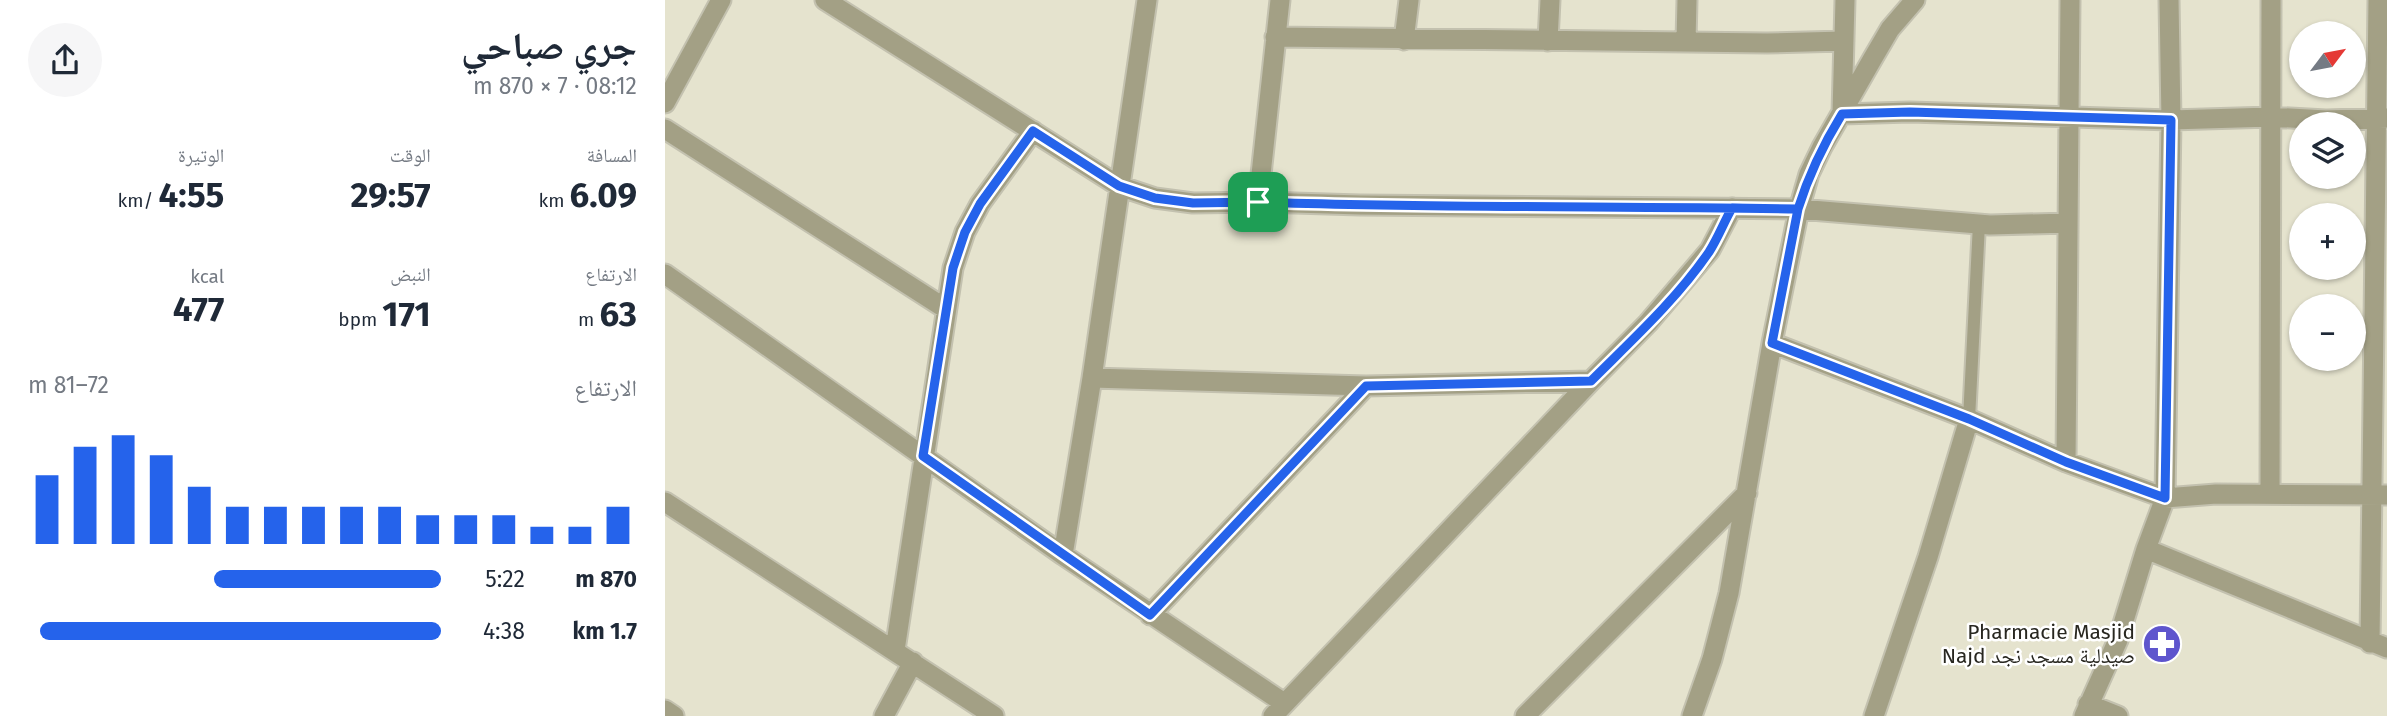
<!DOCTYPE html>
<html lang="ar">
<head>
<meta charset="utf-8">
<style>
	:root { --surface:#fff; --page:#f6f6f7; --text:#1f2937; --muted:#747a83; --accent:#2563eb }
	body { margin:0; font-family:"Fira Sans","Noto Naskh Arabic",sans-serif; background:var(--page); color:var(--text); direction:rtl; height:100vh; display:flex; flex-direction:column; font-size:26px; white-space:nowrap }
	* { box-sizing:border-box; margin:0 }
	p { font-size:23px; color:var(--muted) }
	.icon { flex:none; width:38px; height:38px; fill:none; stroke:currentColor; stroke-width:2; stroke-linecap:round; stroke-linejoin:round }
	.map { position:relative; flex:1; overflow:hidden; direction:ltr }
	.details { display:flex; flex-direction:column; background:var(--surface); width:665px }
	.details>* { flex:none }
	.needle { width:46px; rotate:58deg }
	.controls { position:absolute; left:1624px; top:21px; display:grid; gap:14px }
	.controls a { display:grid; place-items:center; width:77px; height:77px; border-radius:50%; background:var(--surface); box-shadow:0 2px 5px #0004; font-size:35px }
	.pin { position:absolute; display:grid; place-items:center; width:60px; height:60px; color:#fff; margin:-30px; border-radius:14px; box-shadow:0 4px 10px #0006 }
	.round { display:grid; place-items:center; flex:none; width:74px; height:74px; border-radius:37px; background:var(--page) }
	.overview { display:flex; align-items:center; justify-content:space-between; height:119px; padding:0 28px }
	h1 { font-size:38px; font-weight:700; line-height:52px }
	.stats { display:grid; grid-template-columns:repeat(3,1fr); gap:10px; height:119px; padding:7px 28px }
	.stats div { display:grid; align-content:center }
	.stats b { font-size:35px; font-weight:700 }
	.stats small { font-size:19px; font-weight:400 }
	.stats p { font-size:19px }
	.chart { height:196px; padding:14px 28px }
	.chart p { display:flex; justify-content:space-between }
	.chart svg { width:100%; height:126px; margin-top:7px; stroke:var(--accent); stroke-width:6 }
	ul { padding:0 28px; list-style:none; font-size:23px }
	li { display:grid; grid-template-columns:112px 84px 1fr; align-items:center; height:52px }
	li i { height:18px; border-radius:9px; background:var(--accent) }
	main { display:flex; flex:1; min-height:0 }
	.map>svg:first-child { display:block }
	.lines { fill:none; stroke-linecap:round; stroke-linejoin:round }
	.service-casing { stroke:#c3c1af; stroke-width:16 }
	.minor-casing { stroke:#c3c1af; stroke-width:23 }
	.service { stroke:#a3a085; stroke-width:12 }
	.minor { stroke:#a3a085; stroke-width:19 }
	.route-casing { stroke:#fff; stroke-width:14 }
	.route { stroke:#2563eb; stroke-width:9 }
	.labels { text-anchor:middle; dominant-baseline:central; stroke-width:5; stroke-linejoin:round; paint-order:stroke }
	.poi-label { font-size:21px; fill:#282720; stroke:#fff; text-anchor:end }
</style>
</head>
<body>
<main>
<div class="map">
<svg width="1722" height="716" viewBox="0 0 1722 716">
	<rect width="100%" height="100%" fill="#e5e3ce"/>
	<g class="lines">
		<!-- service casing -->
		<g class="service-casing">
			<path id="service" d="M1304 419 1314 224"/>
		</g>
		<!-- minor casing -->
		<g class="minor-casing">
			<path id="minor" d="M160 0 454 186 490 198 528 203 593 202 695 205 1134 209 1325 225 1403 223
				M1180 0 1177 114 1245 112 1506 120 1606 117 1661 120 1722 118
				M610 37 1102 43 1179 41
				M739 40 744 0
				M883 41 885 0
				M1021 41 1022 0
				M0 103 56 0
				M0 129 281 309
				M593 202 615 0
				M0 274 398 555 619 703
				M1107 343 1304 419 1401 462 1500 498 1551 494 1722 495
				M427 378 701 386 926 381
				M1401 462 1405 0
				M1605 493 1606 0
				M0 502 329 716
				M1481 549 1722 648
				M398 555 427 378 482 0
				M485 615 701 386
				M1705 643 1713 0
				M230 650 288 268 300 232 315 204 368 131
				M1423 704 1453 716
				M0 710 9 716
				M219 716 248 662
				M608 716 926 381 983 323 1045 250 1067 208
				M860 716 1082 493
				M1027 716 1047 659 1064 593 1107 343 1134 209 1144 174 1157 147 1208 58 1225 29 1250 0
				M1209 716 1263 557 1304 419
				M1419 716 1453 640 1481 549 1500 498 1506 120 1504 0"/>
		</g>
		<!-- service -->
		<use href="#service" class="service"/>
		<!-- minor -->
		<use href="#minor" class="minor"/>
	</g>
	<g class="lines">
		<!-- route casing -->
		<g class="route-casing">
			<path id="route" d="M593 202 528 203 490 198 454 186 368 131 315 204 300 232 288 268 258 456 485 615 701 386 926 381C967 340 1011 300 1044 252 1053 238 1059 222 1067 208L1133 209C1144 174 1158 145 1177 114L1245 112 1506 120 1500 498 1401 462 1304 419 1107 343 1133 209C953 206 773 208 593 202"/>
		</g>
		<!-- route -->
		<use href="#route" class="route"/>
	</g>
	<!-- icons -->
	<defs>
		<g id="pharmacy-disc" transform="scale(2.0125)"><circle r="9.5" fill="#5e55cd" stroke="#fff"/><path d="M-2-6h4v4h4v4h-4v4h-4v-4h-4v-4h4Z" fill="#fff"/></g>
	</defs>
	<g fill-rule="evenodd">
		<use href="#pharmacy-disc" x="1497" y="644"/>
	</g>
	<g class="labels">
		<!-- poi labels -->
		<g class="poi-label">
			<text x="1470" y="632">Pharmacie Masjid<tspan x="1470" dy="24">Najd صيدلية مسجد نجد</tspan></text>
		</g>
	</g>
</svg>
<div class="controls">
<a><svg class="needle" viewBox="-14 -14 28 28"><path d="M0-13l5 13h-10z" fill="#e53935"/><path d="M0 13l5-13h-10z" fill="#747a83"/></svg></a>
<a><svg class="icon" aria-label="layers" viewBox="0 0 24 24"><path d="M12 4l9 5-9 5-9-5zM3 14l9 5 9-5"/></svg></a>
<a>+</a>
<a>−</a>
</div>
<div class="pin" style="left:593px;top:202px;background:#1e9e55"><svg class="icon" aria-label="arrive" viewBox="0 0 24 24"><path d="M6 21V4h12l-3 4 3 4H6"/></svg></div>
</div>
<section class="details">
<div class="overview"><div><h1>جري صباحي</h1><p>08:12 · 7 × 870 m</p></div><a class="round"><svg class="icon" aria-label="share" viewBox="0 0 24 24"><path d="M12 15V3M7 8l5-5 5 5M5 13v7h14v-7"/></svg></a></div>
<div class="stats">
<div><p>المسافة</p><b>6.09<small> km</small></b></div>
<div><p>الوقت</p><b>29:57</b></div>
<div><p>الوتيرة</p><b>4:55<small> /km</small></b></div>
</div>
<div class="stats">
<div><p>الارتفاع</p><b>63<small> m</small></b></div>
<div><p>النبض</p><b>171<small> bpm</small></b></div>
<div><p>kcal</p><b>477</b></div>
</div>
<div class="chart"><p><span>الارتفاع</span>72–81 m</p>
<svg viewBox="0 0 160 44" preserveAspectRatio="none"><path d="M5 44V20M15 44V10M25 44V6M35 44V13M45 44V24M55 44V31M65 44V31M75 44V31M85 44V31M95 44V31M105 44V34M115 44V34M125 44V34M135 44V38M145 44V38M155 44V31"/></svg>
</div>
<ul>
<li><b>870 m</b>5:22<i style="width:55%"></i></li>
<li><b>1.7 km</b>4:38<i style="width:97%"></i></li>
</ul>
</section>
</main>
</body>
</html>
